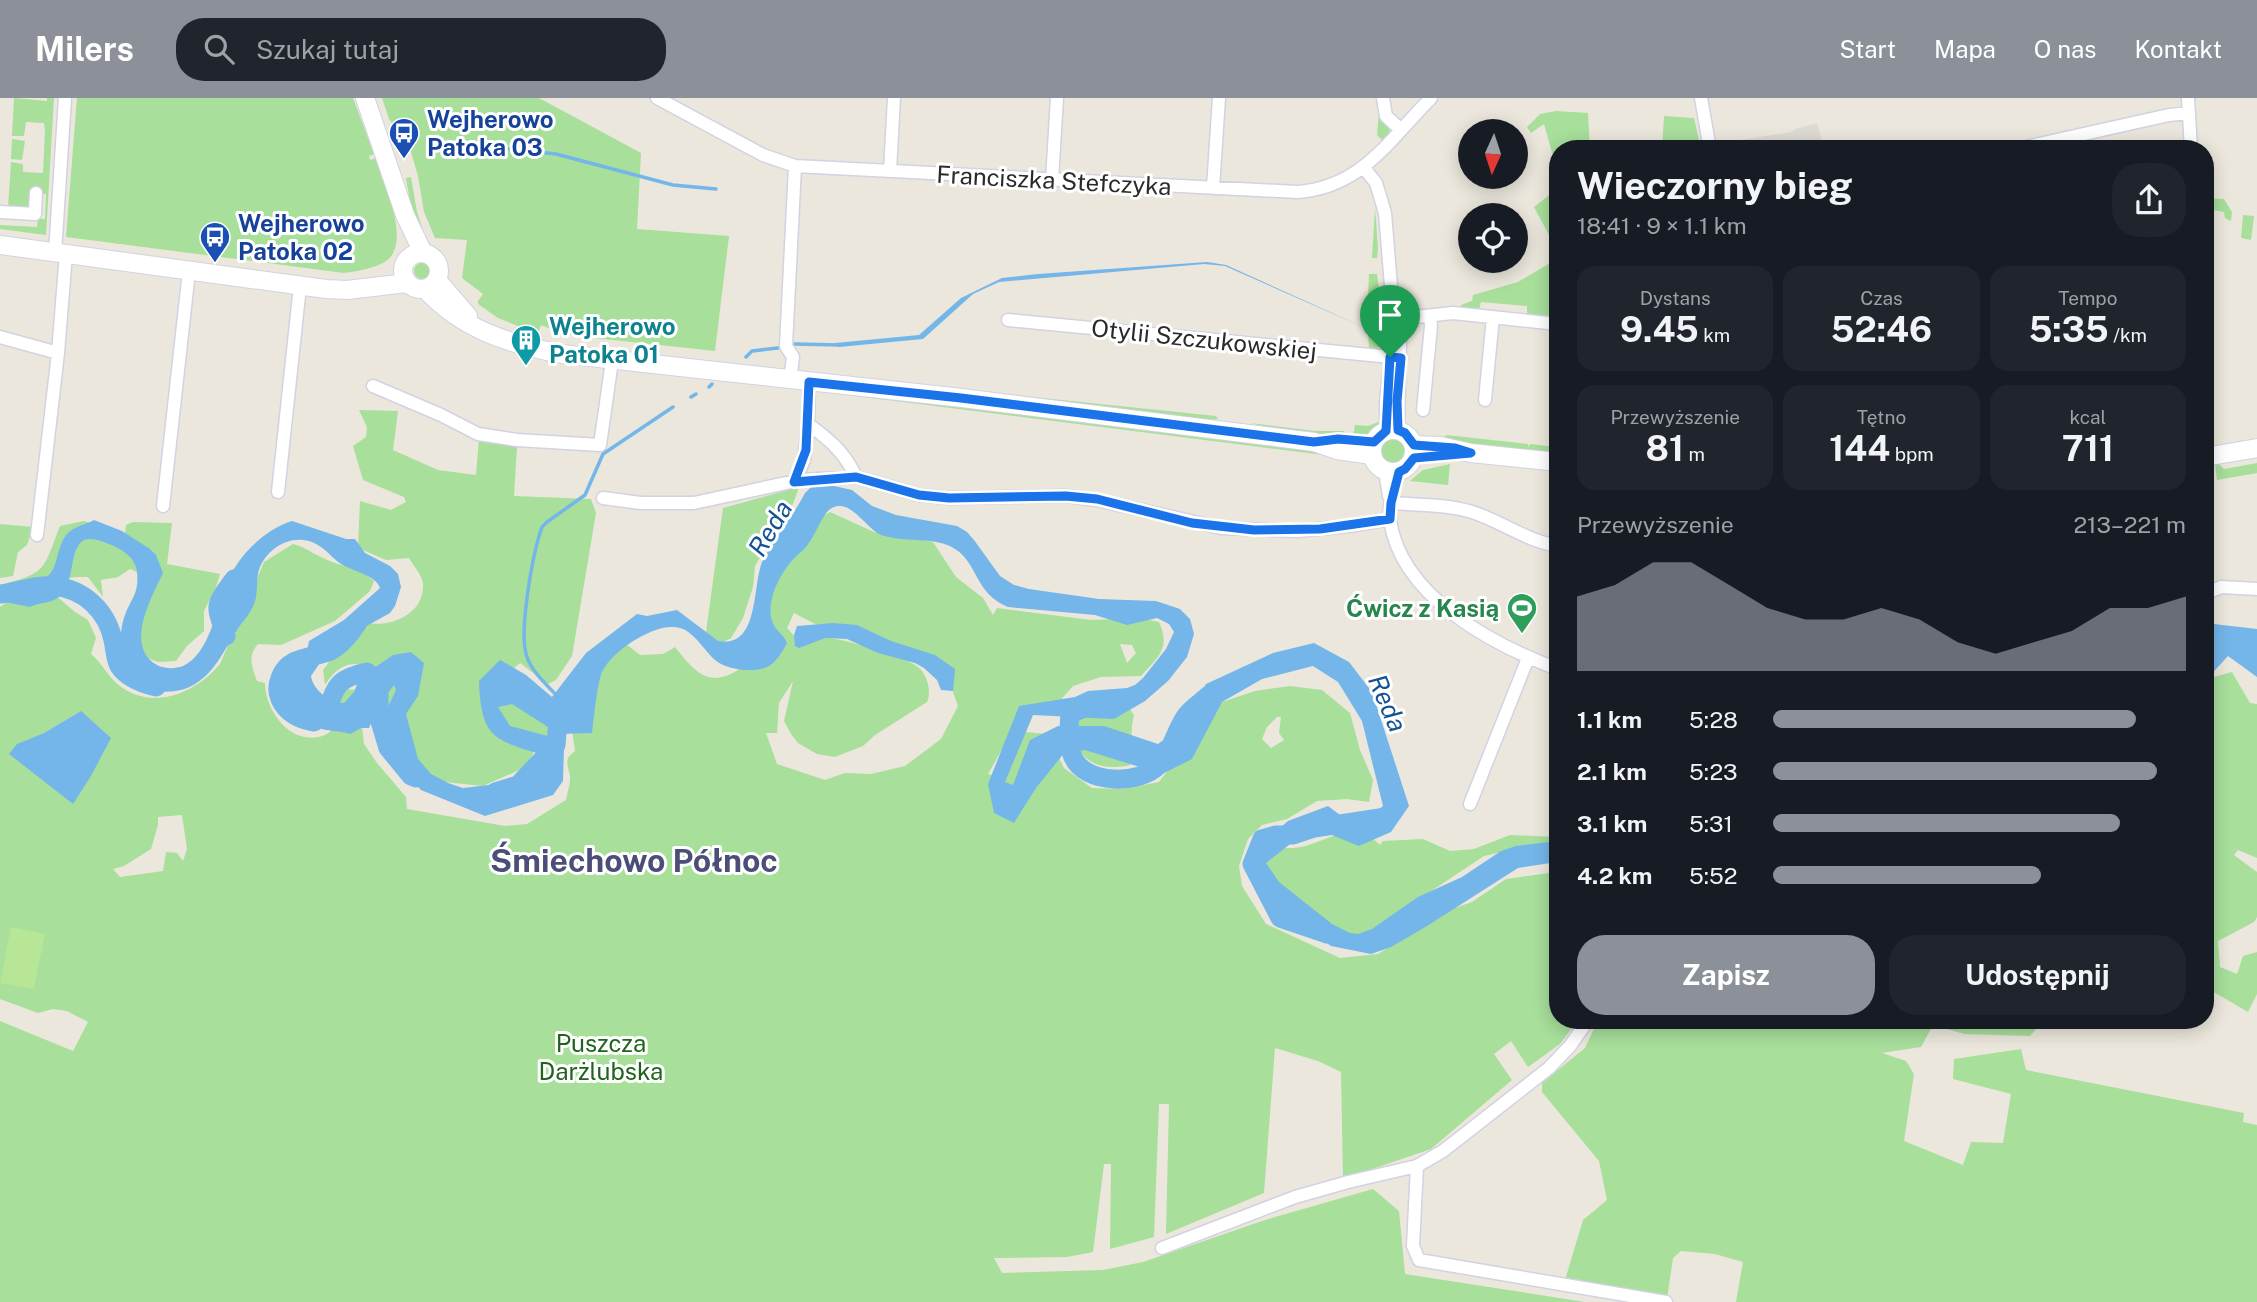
<!DOCTYPE html>
<html lang="pl">
<head>
<meta charset="utf-8">
<style>
	:root { --surface:#171b24; --page:#20242c; --text:#f1f3f6; --muted:#9ea1a6; --accent:#8c9099 }
	body { margin:0; font-family:"Public Sans",sans-serif; background:var(--page); color:var(--text); height:100vh; display:flex; flex-direction:column; font-size:26px; white-space:nowrap }
	* { box-sizing:border-box; margin:0 }
	p { font-size:23px; color:var(--muted) }
	.icon { flex:none; width:38px; height:38px; fill:none; stroke:currentColor; stroke-width:2; stroke-linecap:round; stroke-linejoin:round }
	.map { position:relative; flex:1; overflow:hidden }
	.panel { position:absolute; left:1549px; top:42px; width:665px; height:889px; display:flex; flex-direction:column; background:var(--surface); border-radius:28px; box-shadow:0 4px 18px #0003 }
	.panel>* { flex:none }
	.needle { width:46px; rotate:183deg }
	.controls { position:absolute; left:1458px; top:21px; display:grid; gap:14px }
	.controls a { display:grid; place-items:center; width:70px; height:70px; border-radius:50%; background:var(--surface); box-shadow:0 4px 18px #0003; font-size:35px }
	.pin { position:absolute; display:grid; place-items:center; width:60px; height:60px; color:#fff; margin:-72px -30px; border-radius:50% 50% 50% 0; rotate:-45deg; box-shadow:0 0 7px #0007 }
	.pin .icon { rotate:45deg }
	.round { display:grid; place-items:center; flex:none; width:74px; height:74px; border-radius:28px; background:var(--page) }
	.head { display:flex; align-items:center; justify-content:space-between; height:119px; padding:0 28px }
	h1 { font-size:38px; font-weight:700; line-height:52px }
	.figures { display:grid; grid-template-columns:repeat(3,1fr); gap:10px; height:119px; padding:7px 28px }
	.figures div { display:grid; align-content:center; border-radius:18px; background:var(--page); text-align:center }
	.figures b { font-size:35px; font-weight:700 }
	.figures small { font-size:19px; font-weight:400 }
	.figures p { font-size:19px }
	.chart { height:196px; padding:14px 28px }
	.chart p { display:flex; justify-content:space-between }
	.chart svg { width:100%; height:126px; margin-top:7px; fill:var(--accent); opacity:.7 }
	.cta { display:flex; gap:14px; margin-top:auto; padding:14px 28px }
	.cta a { flex:1; height:80px; border-radius:28px; background:var(--accent); color:#fff; font-size:28px; font-weight:700; line-height:80px; text-align:center }
	.cta a+a { background:var(--page); color:var(--text) }
	ul { padding:0 28px; list-style:none; font-size:23px }
	li { display:grid; grid-template-columns:112px 84px 1fr; align-items:center; height:52px }
	li i { height:18px; border-radius:9px; background:var(--accent) }
	header { display:flex; align-items:center; gap:42px; box-sizing:border-box; height:98px; padding:0 35px; background:var(--accent); color:#fff }
	header strong { font-size:33px }
	nav { display:flex; gap:38px; margin-inline-start:auto; font-size:24px }
	.search { width:490px; height:63px; background:var(--page); display:flex; align-items:center; gap:18px; box-sizing:border-box; padding:0 24px; border-radius:28px; color:var(--muted); font-size:26px }
	.map>svg:first-child { display:block }
	.green { fill:#a7df9b; fill-rule:evenodd }
	.pitch { fill:#b7e697 }
	.plaza { fill:#dcdad3 }
	.water { fill:#74b6e9 }
	.lines { fill:none; stroke-linecap:round; stroke-linejoin:round }
	.stream { stroke:#74b6e9; stroke-width:3.5 }
	.river { stroke:#74b6e9; stroke-width:19 }
	.street-casing { stroke:#d2d2e2; stroke-width:15 }
	.secondary-casing { stroke:#d2d2e2; stroke-width:20 }
	.street { stroke:#fff; stroke-width:12 }
	.secondary { stroke:#fff; stroke-width:18 }
	.route-casing { stroke:#fff; stroke-width:14 }
	.route { stroke:#1a73e8; stroke-width:9 }
	.labels { text-anchor:middle; dominant-baseline:central; stroke-width:6; stroke-linejoin:round; paint-order:stroke }
	.transit-label { font-size:24px; font-weight:bold; fill:#164399; stroke:#fff; text-anchor:start }
	.street-label { font-size:24px; fill:#2a2a2a; stroke:#fff }
	.culture-label { font-size:24px; font-weight:bold; fill:#0d838f; stroke:#fff; text-anchor:start }
	.leisure-label { font-size:24px; font-weight:bold; fill:#27864d; stroke:#fff; text-anchor:end }
	.park-label { font-size:24px; fill:#20631d; stroke:#fff }
	.water-label { font-size:26px; font-style:italic; fill:#145294; stroke:#fff }
	.district-label { font-size:32px; font-weight:bold; fill:#4c4d78; stroke:#fff }
</style>
</head>
<body>
<header>
<strong>Milers</strong>
<div class="search"><svg class="icon" aria-label="search" viewBox="0 0 24 24"><circle cx="10" cy="10" r="6"/><path d="M15 15l6 6"/></svg>Szukaj tutaj</div>
<nav><a>Start</a><a>Mapa</a><a>O nas</a><a>Kontakt</a></nav>
</header>
<div class="map">
<svg width="2257" height="1204" viewBox="0 0 2257 1204">
	<rect width="100%" height="100%" fill="#ebe7dc"/>
	<!-- green -->
	<path class="green" d="M14 0 47 3V0H54L46 137 0 131V127L37 129 38 121H45L46 96H42V91L30 90 29 107 26 110H8L11 64 23 66V74L43 75 45 32 44 25 26 24 24 38H12Z
		M77 0H353L374 56 369 58 370 62 376 60C384 83 412 145 386 163 374 171 357 173 344 175L66 139Z
		M382 0H539L641 55 637 131 729 138 715 253 567 237 541 227 538 236 498 220 478 206V203L483 196 462 180 467 142 435 140 424 114 418 78 409 47 389 21Z
		M1556 13 1588 15 1590 51H1558L1557 72 1544 26 1531 35 1527 29 1540 16Z
		M1379 14 1390 32 1384 44 1377 37Z
		M1664 18 1694 20 1701 51H1662Z
		M12 41 25 43 22 62 11 61Z
		M411 79 417 114 422 129 420 130 411 109 406 80Z
		M1557 91V152L1534 109Z
		M2205 100 2224 101 2232 114 2231 123 2225 120 2224 114 2207 111 2205 124Z
		M1375 110 1378 150 1377 160H1372Z
		M2243 117 2254 118 2251 142 2241 140Z
		M1557 161V212H1553L1552 220 1527 217V208L1481 204 1479 212 1461 209V207L1472 203 1473 197 1518 184Z
		M414 173a8 8 0 1 1 16 0a8 8 0 1 1-16 0Z
		M1369 176H1377L1382 218 1386 226 1384 245 1380 249 1369 251 1367 220Z
		M964 292 1216 318 1218 321 1201 323Z
		M856 298H883L1305 350 1340 359Z
		M359 312 398 313 393 352 438 372 476 377 479 340 517 349 514 398 591 401 596 415 572 558 556 582 548 586 520 565 510 574 548 616 549 645 537 648 526 669 483 688 435 683 416 672 390 645 383 616 386 600 385 576C359 562 342 560 325 587L323 572 329 564 367 525C392 529 425 516 423 485 422 477 413 467 409 460L386 462 358 450 360 403 391 412 406 404 404 399 363 382 353 348 366 339 367 329Z
		M1381 323 1372 335 1353 339 1355 327 1368 328Z
		M1251 325 1315 333H1344L1347 338 1284 334Z
		M1446 337 1528 346V349L1530 346 1557 349V357L1443 344Z
		M1380 354a14 14 0 1 1 28 0a14 14 0 1 1-28 0Z
		M2257 365V375L2217 382 2215 366H2219L2224 371Z
		M1450 366 1448 387 1410 383 1423 372Z
		M799 389 793 406 780 419 774 436 755 468 753 489 743 520 731 540 718 547 706 534 723 410Z
		M830 414 874 434 933 444 956 479 983 500 993 517 997 510 1091 522 1141 520 1159 524C1171 551 1158 559 1141 578L1101 579 1073 588 1057 606 1024 612 988 676 998 678 1026 634 1047 636 1064 670 1092 690 1123 691 1159 684 1219 605 1255 593 1290 588 1322 592 1350 615 1360 652 1373 682 1369 704 1347 701 1317 703 1287 721 1262 727 1248 741 1239 768 1242 788 1266 826 1340 860 1378 856 1446 813 1472 804 1506 781 1557 774 1558 922H1578L1560 946 1528 969 1511 943 1494 956 1512 982 1431 1051 1343 1081 1341 974 1318 963 1275 950 1264 1095 1166 1136 1169 1006H1159L1154 1139 1110 1151 1111 1066H1104L1093 1154 1067 1159 994 1160 1002 1175 1103 1172 1143 1164 1265 1122 1373 1091 1399 1113 1405 1176 1585 1204H0V923L73 953 88 924 67 913 53 911 38 915 0 901V509L12 500 54 496 75 514 88 522 96 540 91 556C102 565 108 579 120 588 153 613 196 595 220 566L264 464 293 446C305 449 312 455 323 460 341 469 359 469 374 483L370 493 335 523 281 547 258 546C247 558 252 569 257 583L265 585C265 611 288 645 318 639 328 638 334 630 341 623L340 597 346 591 358 592 364 646 377 665 406 699 407 711 505 728 527 726 566 702C567 695 571 685 570 678 568 666 563 662 575 653L570 617 577 595 626 546 640 557 663 556 675 549C695 574 709 592 741 570L775 481 815 422ZM794 515 815 526 862 534 947 577 958 608 941 641 905 668 871 676 845 675 825 682 777 666 766 635H777L779 605 793 583 784 623 791 636 798 645 817 656 835 659 863 648 875 637 927 604C932 594 927 576 918 569 902 557 850 543 829 540 819 539 807 540 796 540L787 530ZM1120 546 1132 547 1136 555 1127 565ZM81 613 73 706 18 646 44 635ZM1277 619H1281L1279 635 1284 642 1271 650 1262 641 1267 629ZM182 717 187 751 183 763 177 755 166 754 163 773 120 779 113 771 124 768 151 751 158 727V719Z
		M84 423 125 436 126 427 133 424 172 425 167 466 220 476 216 489 204 513V533L187 548 176 563 158 564 142 558 136 545 149 479 130 471 118 479 101 482 103 499 88 479H76L0 491V487C47 475 43 472 60 428Z
		M0 426 33 429 27 447 18 454 13 478 0 480Z
		M2232 574 2250 605 2257 606V760L2238 752 2234 757 2257 774V819L2254 824 2218 843 2220 869 2237 876 2243 858 2257 854V896L2248 914 2205 889V585L2210 580Z
		M1124 603 1134 617 1132 627 1130 667C1087 677 1065 650 1081 609Z
		M1340 736 1371 739 1380 747 1383 743 1423 741 1450 753 1474 751 1510 737 1557 739V742L1484 758 1371 833 1346 841 1332 838 1264 770 1266 757 1278 749C1302 754 1318 742 1340 736Z
		M1598 922H2044L2030 938 1964 936 1933 927 1921 949 1882 955 1906 963 1914 976 1904 1043 1963 1067 1971 1044 2003 1045 2011 996 1953 981 1954 961 2021 951 2026 972 2244 1015 2243 1024 2257 1027V1204H1736L1743 1164 1715 1156 1681 1153 1673 1160 1667 1201 1565 1182 1583 1122 1607 1102 1599 1063 1542 994V985L1585 950Z"/>
	<!-- pitch -->
	<path class="pitch" d="M11 829 45 836 34 891 0 885Z"/>
	<!-- plaza -->
	<path class="plaza" d="M1817 25 1824 51H1716L1714 46 1792 34 1795 31Z"/>
	<!-- water -->
	<path class="water" d="M1207 164 1226 167 1372 233 1225 168 1204 166 999 184 973 196 923 241 839 249 835 245 919 237 961 200 1002 180 1038 176Z
		M816 388H834L852 392 872 408 896 417 957 428 967 434 974 442 1000 478 1014 487 1029 491 1099 501 1156 503 1180 511 1190 521 1194 536 1187 559 1168 583 1145 603 1114 621 1033 617 1005 684 1013 687 1030 642 1058 628H1104L1158 646 1181 629 1206 586 1273 555 1314 545 1349 564 1372 594 1409 708 1391 734 1359 748 1312 729 1266 765 1279 784 1332 826 1350 835 1358 836 1372 831 1418 799 1462 779 1501 753 1516 748 1557 743V764L1518 770 1427 828 1391 849 1371 856 1331 848 1290 819 1252 782V754L1288 723 1328 708 1356 729 1383 708 1362 623 1338 584 1313 568 1262 581 1222 604 1192 661 1162 676 1085 652 1065 654 1036 690 1014 725 994 715 988 686 1019 608 1075 599 1088 593 1127 590 1135 587 1143 580 1166 551 1174 534 1169 526 1157 520 1127 527 1095 517 1008 509C975 496 978 465 955 451 936 438 904 445 881 437 866 431 851 400 832 410 822 414 815 442 802 453 784 467 765 500 772 523 775 533 784 536 787 545 783 553 776 565 767 569 754 575 726 572 715 562 705 553 693 533 680 530 656 523 614 552 603 572 597 583 594 621 592 635L559 636 512 606 498 609 510 628 555 640 564 650 563 683 553 697 485 718 421 692 399 667 385 615 396 592 394 587 378 608 369 630H361L350 636C340 632 326 634 317 629 306 622 281 601 285 586 289 575 297 568 304 559 307 554 308 548 309 543L344 522 380 490C376 476 348 473 337 463 330 457 324 450 316 446 295 435 270 447 260 469 255 480 259 495 254 506 251 515 242 524 237 532 224 552 216 573 195 586 183 594 163 596 149 591 120 579 115 541 126 514 133 498 139 494 137 474 136 460 122 451 109 446 102 443 91 439 84 442 68 451 76 485 59 499 50 506 39 504 30 509L0 503V487C18 491 46 489 54 469 59 456 59 444 69 434 76 428 87 426 94 422L122 433 150 451 156 457 163 475C151 500 124 549 157 567 165 571 175 571 183 568 210 556 217 508 227 484 239 457 264 432 292 423L346 441H355L365 455 390 468 398 476 401 489 395 508 390 515 347 539 326 556 311 578C313 592 329 604 344 605L354 594 358 584 377 568 393 557 411 554 424 565 418 598 406 616 418 661 431 676 448 685 463 690 489 687H521L547 669V658C494 642 481 641 479 583L500 562 526 577 552 599 586 555 637 516 647 518 677 512 718 543C762 551 751 482 764 460 777 437 793 418 805 395L811 389Z
		M833 525 857 527 891 543 935 557 955 571 953 593 941 592 937 582 924 570 915 565 878 555 847 541 825 540 799 550 795 548 794 537 797 528Z
		M2205 525 2257 531V579L2228 558 2205 583Z
		M81 613 111 640 91 678 73 706 9 656 17 646 44 635Z"/>
	<g class="lines">
		<!-- stream -->
		<path class="stream" d="M404 40 410 38 411 40
			M464 46 556 56 673 87 716 91
			M795 246 840 247
			M746 259 752 253 778 250
			M709 289 712 286
			M691 299 696 296
			M557 598C547 587 532 574 527 559 518 535 533 454 542 429L547 424 585 397 603 356 673 309"/>
		<!-- river -->
		<path class="river" d="M0 496C17 494 37 486 54 488 84 491 107 513 113 542 115 550 115 561 119 568 127 580 143 586 156 589
			M357 526C351 535 341 548 330 553 312 561 288 557 280 580 277 588 277 593 280 601 286 615 300 622 314 624 342 604 321 583 367 574L379 583V620L388 650 411 678 416 680
			M226 538C215 506 213 510 234 481
			M1090 608 1070 616C1069 630 1067 645 1073 659 1085 687 1140 687 1159 667 1171 654 1175 634 1185 619 1190 611 1201 604 1209 597
			M495 694 518 687 556 647 559 610
			M1327 836 1280 820 1252 766 1262 741 1276 737H1293L1314 730 1386 719"/>
		<!-- street casing -->
		<g class="street-casing">
			<path id="street" d="M657 0 763 57 795 68 1298 94C1362 89 1389 42 1431 0
				M1383 0 1386 18 1400 31
				M1701 0 1710 51
				M2188 0 2191 51
				M2017 51 2169 17 2189 15
				M1364 70 1376 85 1385 115 1391 188 1400 243 1398 332
				M890 73 894 0
				M1052 82 1057 0
				M1213 90 1219 0
				M0 114 35 116 36 95
				M55 155 65 0
				M1396 221 1453 215 1558 226
				M1008 222 1401 260
				M0 239 58 255
				M790 282 793 259 786 248 795 68
				M809 284 808 326C830 342 845 355 856 379
				M373 288 441 317 478 336 517 342 600 347 612 263
				M1485 302 1493 219
				M1423 312 1431 228 1430 219
				M1386 333V304L1394 229
				M1385 373 1389 398
				M1399 374C1394 389 1388 407 1390 422 1401 499 1493 547 1558 571
				M794 384 804 362 808 326
				M278 394 300 188
				M603 400 641 405H694L800 382 856 379 919 397 949 400 1067 398 1097 402 1221 430 1297 433 1349 428 1390 421
				M1391 405C1417 407 1446 406 1472 414 1501 423 1526 443 1558 448
				M163 408 189 173
				M37 437 58 255 66 156
				M2205 496 2221 489 2257 491
				M1470 706 1528 560
				M1417 1068 1413 1148 1419 1162 1666 1204
				M1162 1150 1295 1099 1348 1084 1417 1068 1443 1053 1549 970 1570 948 1588 922"/>
		</g>
		<!-- secondary casing -->
		<g class="secondary-casing">
			<path id="secondary" d="M365 0 405 117 423 155
				M0 147 326 191 347 192 407 185
				M403 173a18 18 0 1 1 36 0a18 18 0 1 1-36 0Z
				M437 182 468 218
				M426 192C463 232 509 246 562 256L962 300 1314 344 1337 352 1372 357
				M1372 353a21 21 0 1 1 42 0a21 21 0 1 1-42 0Z
				M1414 347 1440 348 1471 355 1558 364
				M2205 359 2257 350"/>
		</g>
		<!-- street -->
		<use href="#street" class="street"/>
		<!-- secondary -->
		<use href="#secondary" class="secondary"/>
	</g>
	<g class="lines">
		<!-- route casing -->
		<g class="route-casing">
			<path id="route" d="M1390 259 1401 260 1397 303 1398 332 1405 335 1414 347 1455 350 1471 355 1414 360 1405 371 1399 374 1391 405 1390 421 1320 431 1254 432 1192 425 1097 401 1066 398 949 400 919 397 856 379 794 384 806 352 809 284 961 300 1314 344 1338 341 1374 344 1386 333Z"/>
		</g>
		<!-- route -->
		<use href="#route" class="route"/>
	</g>
	<!-- icons -->
	<defs>
		<g id="bus-pin" transform="scale(1.575)"><path d="M0 17L-7.5 6A9.5 9.5 0 1 1 7.5 6Z" fill="#1a4fb4" stroke="#fff"/><path d="M-5-6H5V4H4V6H2V4H-2V6H-4V4H-5ZM-3.5-4V0h7V-4ZM-3.5 1.2v1.5H-2V1.2ZM2 1.2v1.5H3.5V1.2Z" fill="#fff"/></g>
		<g id="building-pin" transform="scale(1.575)"><path d="M0 17L-7.5 6A9.5 9.5 0 1 1 7.5 6Z" fill="#0f9aa8" stroke="#fff"/><path d="M-4-6H4V6H1V3H-1V6H-4ZM-2.5-4.3h1.7v1.8h-1.7ZM.8-4.3h1.7v1.8H.8ZM-2.5-1h1.7V.8h-1.7ZM.8-1h1.7V.8H.8Z" fill="#fff"/></g>
		<g id="stadium-pin" transform="scale(1.575)"><path d="M0 17L-7.5 6A9.5 9.5 0 1 1 7.5 6Z" fill="#2e9e5b" stroke="#fff"/><path d="M0-5a6.5 5 0 1 0 0 10a6.5 5 0 1 0 0-10ZM-3.5-1.8h7v3.6h-7Z" fill="#fff"/></g>
	</defs>
	<g fill-rule="evenodd">
		<use href="#bus-pin" x="404" y="35"/>
		<use href="#bus-pin" x="215" y="139"/>
		<use href="#building-pin" x="526" y="242"/>
		<use href="#stadium-pin" x="1522" y="510"/>
	</g>
	<g class="labels">
		<!-- transit labels -->
		<g class="transit-label">
			<text x="427" y="21">Wejherowo<tspan x="427" dy="28">Patoka 03</tspan></text>
			<text x="238" y="125">Wejherowo<tspan x="238" dy="28">Patoka 02</tspan></text>
		</g>
		<!-- street labels -->
		<g class="street-label">
			<text transform="translate(1054 82) rotate(3)">Franciszka Stefczyka</text>
			<text transform="translate(1204 241) rotate(6)">Otylii Szczukowskiej</text>
		</g>
		<!-- culture labels -->
		<g class="culture-label">
			<text x="549" y="228">Wejherowo<tspan x="549" dy="28">Patoka 01</tspan></text>
		</g>
		<!-- leisure labels -->
		<g class="leisure-label">
			<text x="1499" y="510">Ćwicz z Kasią</text>
		</g>
		<!-- park labels -->
		<g class="park-label">
			<text x="601" y="945">Puszcza<tspan x="601" dy="28">Darżlubska</tspan></text>
		</g>
		<!-- water labels -->
		<g class="water-label">
			<text transform="translate(770 430) rotate(-59)">Reda</text>
			<text transform="translate(1388 605) rotate(67)">Reda</text>
		</g>
		<!-- district labels -->
		<g class="district-label">
			<text x="634" y="762">Śmiechowo Północ</text>
		</g>
	</g>
</svg>
<div class="controls">
<a><svg class="needle" viewBox="-14 -14 28 28"><path d="M0-13l5 13h-10z" fill="#e53935"/><path d="M0 13l5-13h-10z" fill="#9ea1a6"/></svg></a>
<a><svg class="icon" aria-label="locate" viewBox="0 0 24 24"><circle cx="12" cy="12" r="6"/><path d="M12 2v4M12 18v4M2 12h4M18 12h4"/></svg></a>
</div>
<div class="pin" style="left:1390px;top:259px;background:#1e9e55"><svg class="icon" aria-label="arrive" viewBox="0 0 24 24"><path d="M6 21V4h12l-3 4 3 4H6"/></svg></div>
<section class="panel">
<div class="head"><div><h1>Wieczorny bieg</h1><p>18:41 · 9 × 1.1 km</p></div><a class="round"><svg class="icon" aria-label="share" viewBox="0 0 24 24"><path d="M12 15V3M7 8l5-5 5 5M5 13v7h14v-7"/></svg></a></div>
<div class="figures">
<div><p>Dystans</p><b>9.45<small> km</small></b></div>
<div><p>Czas</p><b>52:46</b></div>
<div><p>Tempo</p><b>5:35<small> /km</small></b></div>
</div>
<div class="figures">
<div><p>Przewyższenie</p><b>81<small> m</small></b></div>
<div><p>Tętno</p><b>144<small> bpm</small></b></div>
<div><p>kcal</p><b>711</b></div>
</div>
<div class="chart"><p><span>Przewyższenie</span>213–221 m</p>
<svg viewBox="0 0 160 44" preserveAspectRatio="none"><path d="M0 44V18L10 14L20 6L30 6L40 14L50 22L60 26L70 26L80 22L90 26L100 34L110 38L120 34L130 30L140 22L150 22L160 18V44z"/></svg>
</div>
<ul>
<li><b>1.1 km</b>5:28<i style="width:88%"></i></li>
<li><b>2.1 km</b>5:23<i style="width:93%"></i></li>
<li><b>3.1 km</b>5:31<i style="width:84%"></i></li>
<li><b>4.2 km</b>5:52<i style="width:65%"></i></li>
</ul>
<div class="cta"><a>Zapisz</a><a>Udostępnij</a></div>
</section>
</div>
</body>
</html>
